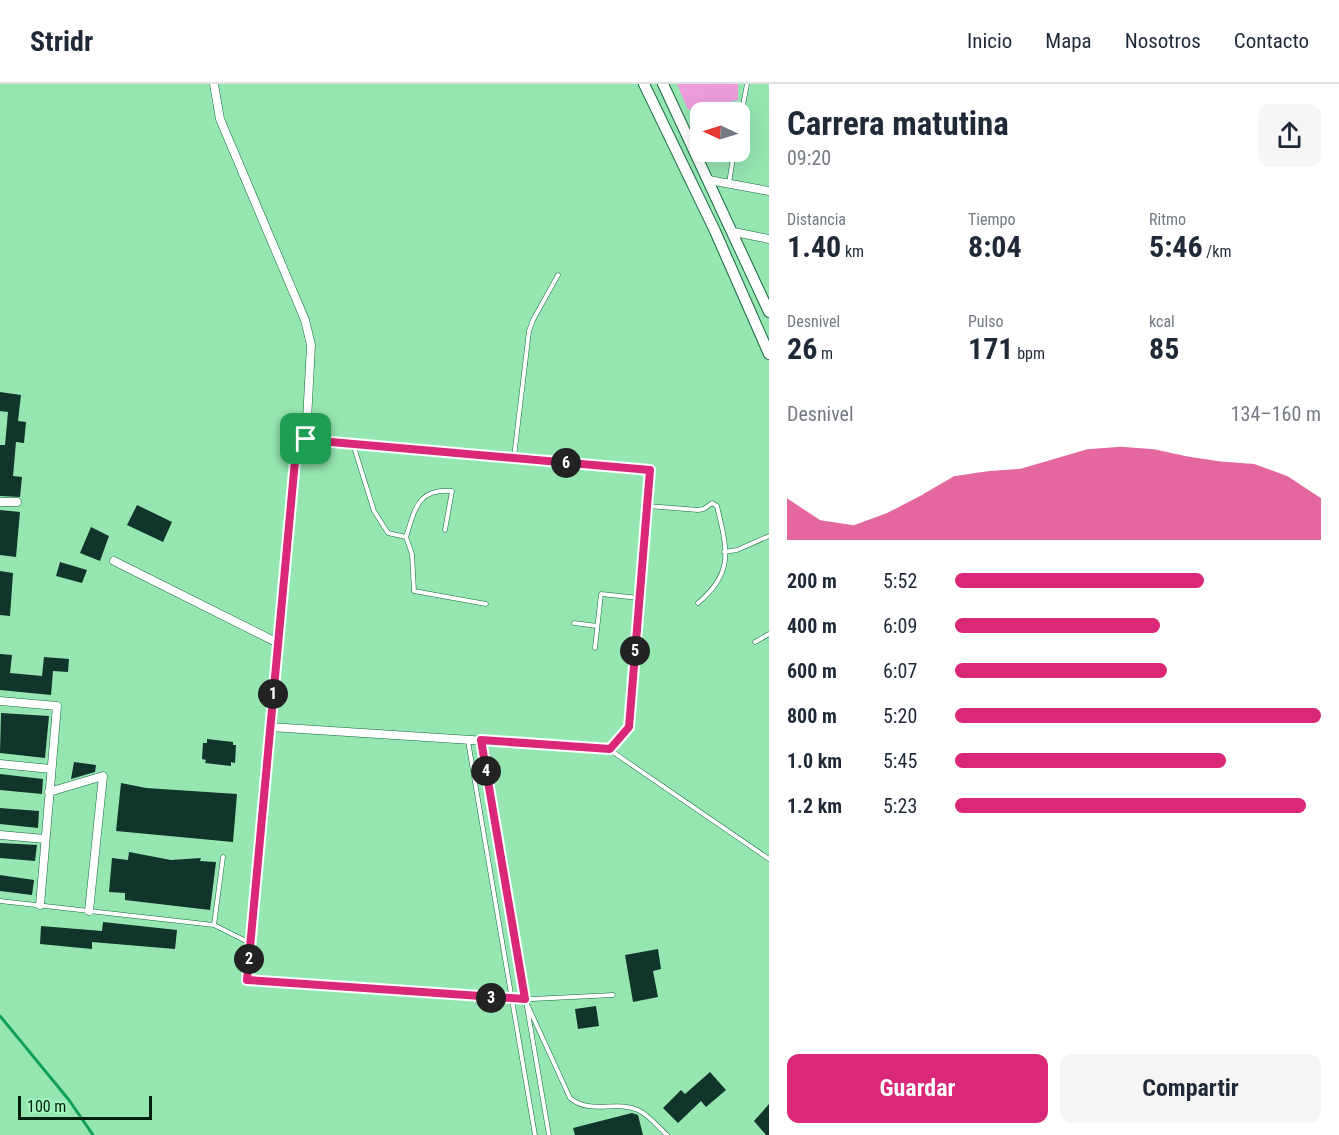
<!DOCTYPE html>
<html lang="es">
<head>
<meta charset="utf-8">
<style>
	:root { --surface:#fff; --page:#f6f6f7; --text:#1f2937; --muted:#747a83; --line:#e0e1e3; --accent:#db2777 }
	body { margin:0; font-family:"Roboto Condensed",sans-serif; background:var(--page); color:var(--text); height:100vh; display:flex; flex-direction:column; font-size:22px; white-space:nowrap }
	* { box-sizing:border-box; margin:0 }
	p { font-size:20px; color:var(--muted) }
	.icon { flex:none; width:33px; height:33px; fill:none; stroke:currentColor; stroke-width:2; stroke-linecap:round; stroke-linejoin:round }
	.map { position:relative; flex:1; overflow:hidden }
	.details { display:flex; flex-direction:column; background:var(--surface); width:570px }
	.details>* { flex:none }
	.needle { width:39px; rotate:274deg }
	.fabs { position:absolute; left:690px; top:18px; display:grid; gap:12px }
	.fabs a { display:grid; place-items:center; width:60px; height:60px; border-radius:12px; background:var(--surface); box-shadow:0 6px 24px #0002; font-size:30px }
	.scale { position:absolute; left:18px; bottom:15px; width:134px; box-sizing:border-box; padding-left:6px; border:3px solid #00200e; border-top:0; font-size:16px; line-height:21px; white-space:nowrap; color:#00200e; -webkit-text-stroke:4px #a3f3bf; paint-order:stroke }
	.pin { position:absolute; display:grid; place-items:center; width:51px; height:51px; color:#fff; margin:-26px; border-radius:12px; box-shadow:0 3px 9px #0006 }
	.km { position:absolute; width:30px; height:30px; margin:-15px; border-radius:50%; background:#222; color:#fff; font-size:16px; line-height:30px; text-align:center }
	.round { display:grid; place-items:center; flex:none; width:63px; height:63px; border-radius:12px; background:var(--page) }
	.summary { display:flex; align-items:center; justify-content:space-between; height:102px; padding:0 18px }
	h1 { font-size:33px; font-weight:700; line-height:45px }
	.stats { display:grid; grid-template-columns:repeat(3,1fr); gap:9px; height:102px; padding:6px 18px }
	.stats div { display:grid; align-content:center }
	.stats b { font-size:30px; font-weight:700 }
	.stats small { font-size:16px; font-weight:400 }
	.stats p { font-size:16px }
	.chart { height:168px; padding:12px 18px }
	.chart p { display:flex; justify-content:space-between }
	.chart svg { width:100%; height:108px; margin-top:6px; fill:var(--accent); opacity:.7 }
	.primary-button { display:flex; gap:12px; margin-top:auto; padding:12px 18px }
	.primary-button a { flex:1; height:69px; border-radius:12px; background:var(--accent); color:#fff; font-size:24px; font-weight:700; line-height:69px; text-align:center }
	.primary-button a+a { background:var(--page); color:var(--text) }
	ul { padding:0 18px; list-style:none; font-size:20px }
	li { display:grid; grid-template-columns:96px 72px 1fr; align-items:center; height:45px }
	li i { height:15px; border-radius:8px; background:var(--accent) }
	header { display:flex; align-items:center; gap:36px; box-sizing:border-box; height:84px; padding:0 30px; background:var(--surface); border-bottom:2px solid var(--line) }
	header strong { font-size:28px }
	nav { display:flex; gap:33px; margin-inline-start:auto; font-size:21px }
	main { display:flex; flex:1; min-height:0 }
	.map>svg:first-child { display:block }
	.green { fill:#ed9ddc }
	.lines { fill:none; stroke-linecap:round; stroke-linejoin:round }
	.stream { stroke:#10a05c; stroke-width:3 }
	.building { fill:#11342b }
	.service-casing { stroke:#11693c; stroke-width:5 }
	.minor-casing { stroke:#11693c; stroke-width:9 }
	.secondary-casing { stroke:#11693c; stroke-width:12 }
	.service { stroke:#fff; stroke-width:4 }
	.minor { stroke:#fff; stroke-width:8 }
	.secondary { stroke:#fff; stroke-width:10 }
	.route-casing { stroke:#fff; stroke-width:12 }
	.route { stroke:#db2777; stroke-width:8 }
</style>
</head>
<body>
<header>
<strong>Stridr</strong>
<nav><a>Inicio</a><a>Mapa</a><a>Nosotros</a><a>Contacto</a></nav>
</header>
<main>
<div class="map">
<svg width="769" height="1051" viewBox="0 0 769 1051">
	<rect width="100%" height="100%" fill="#96e6b2"/>
	<!-- green -->
	<path class="green" d="M677 0H738V16L688 26Z"/>
	<g class="lines">
		<!-- stream -->
		<path class="stream" d="M0 932 69 1016 93 1051"/>
	</g>
	<!-- building -->
	<path class="building" d="M0 308 21 311 18 337 26 338 24 359 16 358 13 392 22 393 20 413 0 412V361H5L8 328 0 327Z
		M137 421 172 438 163 458 127 441Z
		M0 426 20 428 16 473 0 471Z
		M91 443 109 452 100 477 80 469Z
		M60 478 87 486 82 499 56 492Z
		M0 487 13 489 10 532 0 531Z
		M0 570 12 571 10 589 42 592 44 573 69 575 68 588 53 587 51 611 0 606Z
		M1 629 49 632 45 674 0 669Z
		M207 655 233 658V661H236L235 679 231 678V682L205 679 206 676 202 675 203 659H207Z
		M74 678 96 681 95 688 71 695Z
		M0 690 43 695 42 710 0 706Z
		M121 699 146 704 237 710 233 758 116 747Z
		M0 724 39 727 38 744 0 740Z
		M0 759 37 761 35 777 0 774Z
		M129 768 171 776 201 774 200 777 216 778 210 826 125 816V809L109 808 112 774 128 776Z
		M0 791 34 796 32 811 0 807Z
		M103 838 177 846 175 865 92 858V865L40 860 41 842 102 847Z
		M658 865 661 885 653 887 658 913 633 918 625 871Z
		M596 922 599 942 578 945 575 925Z
		M710 988 726 1006 706 1023 701 1017 678 1039 663 1024 681 1006 685 1010Z
		M769 1020V1051H766L754 1037Z
		M632 1029 638 1031 643 1051H575L573 1044Z"/>
	<g class="lines">
		<!-- service casing -->
		<g class="service-casing">
			<path id="service" d="M740 37 747 0
				M729 99 734 68
				M306 355H297L247 895 512 916 613 911
				M353 360 374 427 388 449 406 453C415 426 417 404 452 407L445 446
				M514 373 529 247 533 236 558 191
				M648 422 698 426 704 425 712 419 717 422C727 465 735 488 698 519
				M406 453 412 470 414 507 486 520
				M724 468 737 466 769 452
				M574 539 597 542
				M755 558 769 550
				M595 564 601 510 639 514
				M481 656 549 1051
				M468 657 535 1051
				M610 666 769 775
				M0 817 214 841 250 859
				M214 841 223 773
				M527 920 570 1014C590 1031 616 1016 638 1026 649 1031 658 1043 667 1051"/>
		</g>
		<!-- minor casing -->
		<g class="minor-casing">
			<path id="minor" d="M214 0 220 35 305 236 311 261 306 355 650 386 629 643 610 665 270 643
				M709 96 769 107
				M734 148 769 155
				M0 418H17
				M114 477 278 559
				M0 617 57 622 40 821
				M0 680 51 685
				M49 708 103 692 89 827
				M0 751 45 755"/>
		</g>
		<!-- secondary casing -->
		<g class="secondary-casing">
			<path id="secondary" d="M644 0 715 147 769 270
				M663 0 769 228"/>
		</g>
		<!-- service -->
		<use href="#service" class="service"/>
		<!-- minor -->
		<use href="#minor" class="minor"/>
		<!-- secondary -->
		<use href="#secondary" class="secondary"/>
	</g>
	<g class="lines">
		<!-- route casing -->
		<g class="route-casing">
			<path id="route" d="M297 355 650 386 629 643 610 665 481 656 525 915 247 896Z"/>
		</g>
		<!-- route -->
		<use href="#route" class="route"/>
	</g>
</svg>
<div class="fabs">
<a><svg class="needle" viewBox="-14 -14 28 28"><path d="M0-13l5 13h-10z" fill="#e53935"/><path d="M0 13l5-13h-10z" fill="#747a83"/></svg></a>
</div>
<div class="scale">100 m</div>
<div class="pin" style="left:306px;top:355px;background:#1e9e55"><svg class="icon" aria-label="arrive" viewBox="0 0 24 24"><path d="M6 21V4h12l-3 4 3 4H6"/></svg></div>
<b class="km" style="left:273px;top:610px">1</b>
<b class="km" style="left:249px;top:875px">2</b>
<b class="km" style="left:491px;top:914px">3</b>
<b class="km" style="left:486px;top:687px">4</b>
<b class="km" style="left:635px;top:567px">5</b>
<b class="km" style="left:566px;top:379px">6</b>
</div>
<section class="details">
<div class="summary"><div><h1>Carrera matutina</h1><p>09:20</p></div><a class="round"><svg class="icon" aria-label="share" viewBox="0 0 24 24"><path d="M12 15V3M7 8l5-5 5 5M5 13v7h14v-7"/></svg></a></div>
<div class="stats">
<div><p>Distancia</p><b>1.40<small> km</small></b></div>
<div><p>Tiempo</p><b>8:04</b></div>
<div><p>Ritmo</p><b>5:46<small> /km</small></b></div>
</div>
<div class="stats">
<div><p>Desnivel</p><b>26<small> m</small></b></div>
<div><p>Pulso</p><b>171<small> bpm</small></b></div>
<div><p>kcal</p><b>85</b></div>
</div>
<div class="chart"><p><span>Desnivel</span>134–160 m</p>
<svg viewBox="0 0 160 44" preserveAspectRatio="none"><path d="M0 44V27L10 36L20 38L30 33L40 26L50 18L60 16L70 15L80 11L90 7L100 6L110 7L120 10L130 12L140 13L150 18L160 27V44z"/></svg>
</div>
<ul>
<li><b>200 m</b>5:52<i style="width:68%"></i></li>
<li><b>400 m</b>6:09<i style="width:56%"></i></li>
<li><b>600 m</b>6:07<i style="width:58%"></i></li>
<li><b>800 m</b>5:20<i style="width:100%"></i></li>
<li><b>1.0 km</b>5:45<i style="width:74%"></i></li>
<li><b>1.2 km</b>5:23<i style="width:96%"></i></li>
</ul>
<div class="primary-button"><a>Guardar</a><a>Compartir</a></div>
</section>
</main>
</body>
</html>
